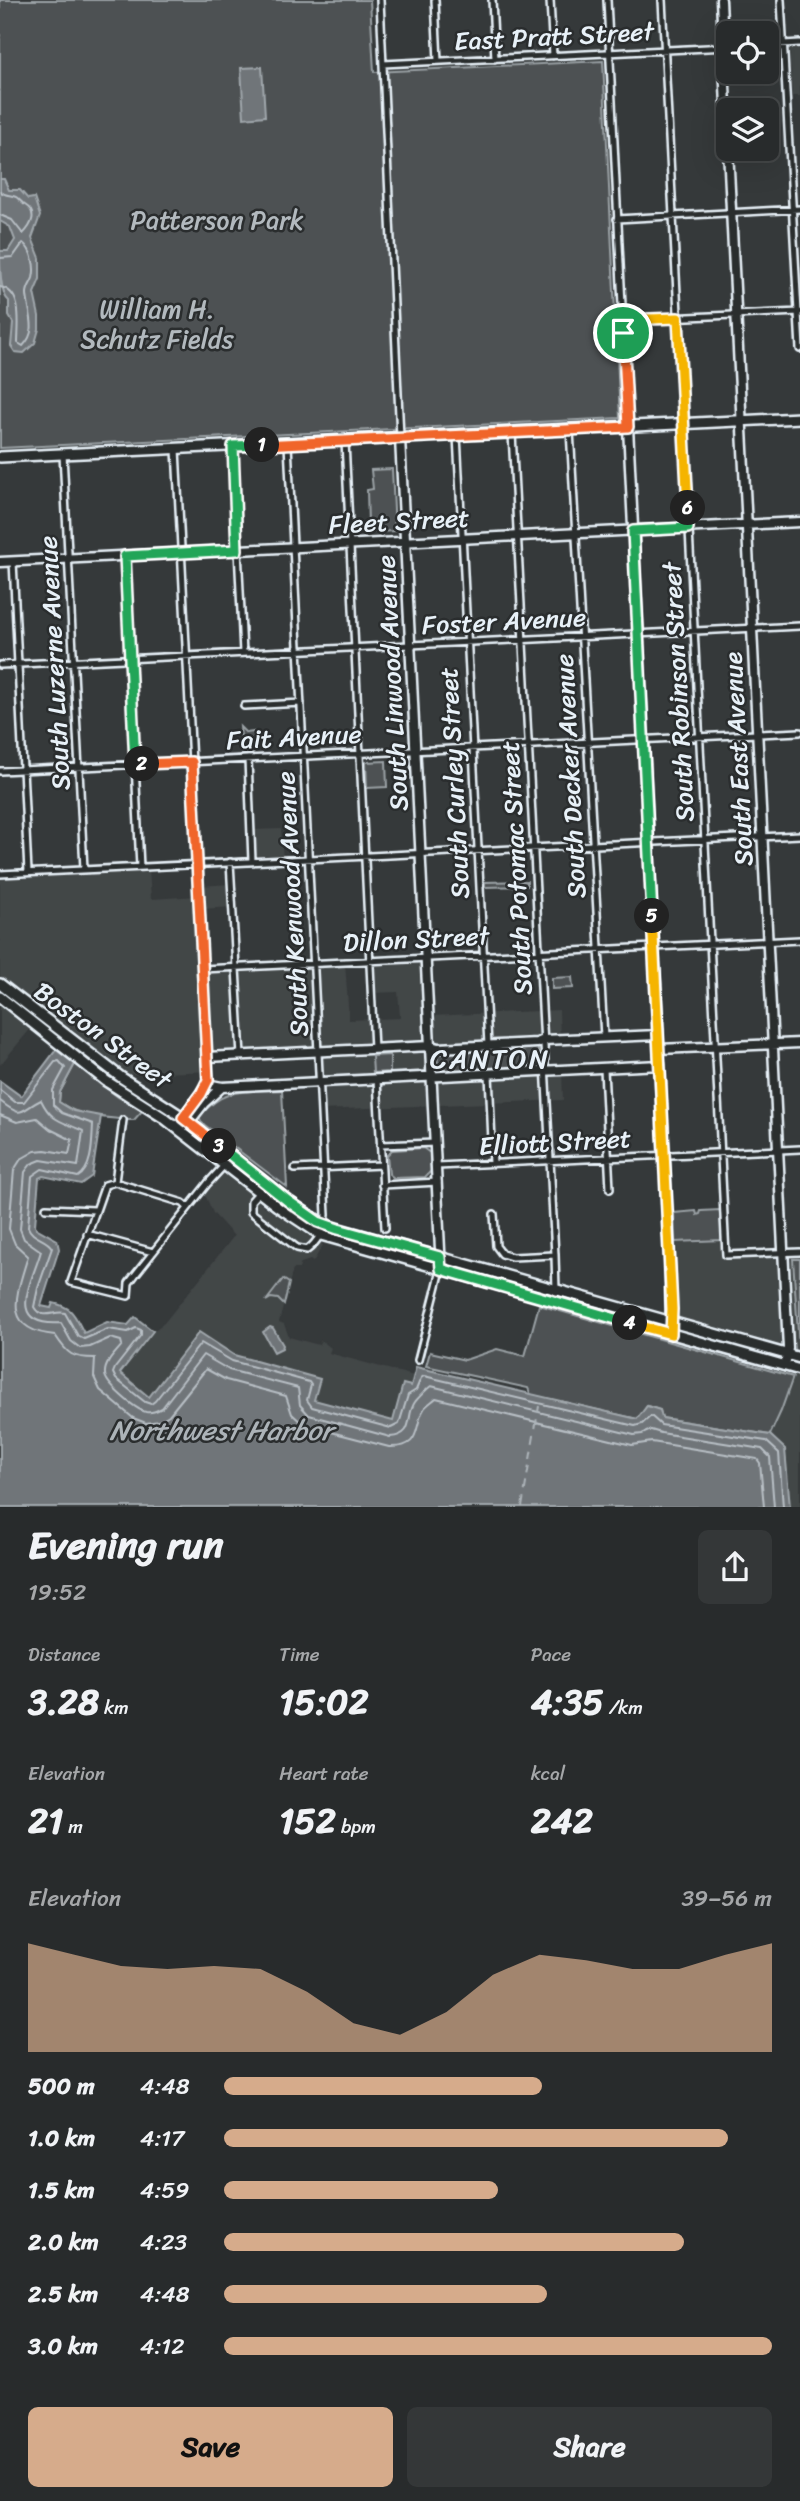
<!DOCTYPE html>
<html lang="en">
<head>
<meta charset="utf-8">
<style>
	:root { --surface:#282b2c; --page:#343738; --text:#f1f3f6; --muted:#a5a7a9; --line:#444748; --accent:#d6ab8b }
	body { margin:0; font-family:Sriracha,sans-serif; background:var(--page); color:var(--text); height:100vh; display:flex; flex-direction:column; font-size:26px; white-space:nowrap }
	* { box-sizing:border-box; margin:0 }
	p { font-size:23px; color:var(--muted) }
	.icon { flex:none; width:38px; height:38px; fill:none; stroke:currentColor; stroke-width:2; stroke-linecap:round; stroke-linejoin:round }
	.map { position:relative; height:1507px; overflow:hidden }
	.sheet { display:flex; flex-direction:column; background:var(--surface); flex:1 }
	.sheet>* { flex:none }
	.buttons { position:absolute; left:716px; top:21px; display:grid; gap:14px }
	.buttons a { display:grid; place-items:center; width:63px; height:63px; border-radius:10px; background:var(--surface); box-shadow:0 7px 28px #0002,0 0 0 2px var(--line); font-size:35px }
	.pin { position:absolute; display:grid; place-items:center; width:60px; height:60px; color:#fff; margin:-30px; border:4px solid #fff; border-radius:50%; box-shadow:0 2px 7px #0007 }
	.km { position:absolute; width:35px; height:35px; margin:-18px; border-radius:50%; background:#222; color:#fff; font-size:19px; line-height:35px; text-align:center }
	.round { display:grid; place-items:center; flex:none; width:74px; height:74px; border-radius:10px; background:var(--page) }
	.headline { display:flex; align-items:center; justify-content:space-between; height:119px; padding:0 28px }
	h1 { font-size:38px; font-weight:700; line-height:52px }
	.metrics { display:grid; grid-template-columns:repeat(3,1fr); gap:10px; height:119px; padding:7px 28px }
	.metrics div { display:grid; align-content:center }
	.metrics b { font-size:35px; font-weight:700 }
	.metrics small { font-size:19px; font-weight:400 }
	.metrics p { font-size:19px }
	.chart { height:196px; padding:14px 28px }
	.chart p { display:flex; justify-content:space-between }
	.chart svg { width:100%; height:126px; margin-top:7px; fill:var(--accent); opacity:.7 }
	.action { display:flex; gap:14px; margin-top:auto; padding:14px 28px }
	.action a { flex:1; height:80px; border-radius:10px; background:var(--accent); color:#111; font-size:28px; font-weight:700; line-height:80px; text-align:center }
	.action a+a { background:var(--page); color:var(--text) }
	ul { padding:0 28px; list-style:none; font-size:23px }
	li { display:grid; grid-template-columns:112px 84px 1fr; align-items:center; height:52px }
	li i { height:18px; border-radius:9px; background:var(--accent) }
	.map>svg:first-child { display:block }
	.built { fill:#424647 }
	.green { fill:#4d5152; stroke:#9aa1a5; stroke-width:2 }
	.water { fill:#707579; stroke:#a0a7ac; stroke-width:2 }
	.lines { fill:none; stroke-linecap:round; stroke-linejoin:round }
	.shore { stroke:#b8bfc5; stroke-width:2 }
	.ferry { stroke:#acb3b8; stroke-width:2; stroke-dasharray:9 7; stroke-linecap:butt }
	.street-casing { stroke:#e8f1f8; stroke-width:10 }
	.secondary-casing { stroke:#e8f1f8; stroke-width:13 }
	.primary-casing { stroke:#e8f1f8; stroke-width:14 }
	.street { stroke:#2a2d2e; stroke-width:5 }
	.secondary { stroke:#2a2d2e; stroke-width:8 }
	.primary { stroke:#2a2d2e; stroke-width:9 }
	.split-1-casing { stroke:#fff; stroke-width:14 }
	.split-2-casing { stroke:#fff; stroke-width:14 }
	.split-3-casing { stroke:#fff; stroke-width:14 }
	.split-4-casing { stroke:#fff; stroke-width:14 }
	.split-5-casing { stroke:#fff; stroke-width:14 }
	.split-6-casing { stroke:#fff; stroke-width:14 }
	.split-7-casing { stroke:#fff; stroke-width:14 }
	.split-1 { stroke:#f0652b; stroke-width:9 }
	.split-2 { stroke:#22a559; stroke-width:9 }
	.split-3 { stroke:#f0652b; stroke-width:9 }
	.split-4 { stroke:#22a559; stroke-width:9 }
	.split-5 { stroke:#f5b400; stroke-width:9 }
	.split-6 { stroke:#22a559; stroke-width:9 }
	.split-7 { stroke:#f5b400; stroke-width:9 }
	.labels { text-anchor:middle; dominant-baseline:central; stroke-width:5; stroke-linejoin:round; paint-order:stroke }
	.street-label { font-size:26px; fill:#e8f1f8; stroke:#2a2d2e }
	.park-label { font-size:26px; fill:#b2b9be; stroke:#2a2d2e }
	.neighbourhood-label { font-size:28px; letter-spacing:2px; fill:#e8f1f8; stroke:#2a2d2e }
	.water-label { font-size:28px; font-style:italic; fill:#acb3b8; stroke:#2a2d2e }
</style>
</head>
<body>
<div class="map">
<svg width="800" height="1507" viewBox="0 0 800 1507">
	<rect width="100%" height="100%" fill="#35393a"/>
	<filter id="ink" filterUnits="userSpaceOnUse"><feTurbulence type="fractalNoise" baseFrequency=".0143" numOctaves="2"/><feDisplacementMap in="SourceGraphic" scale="14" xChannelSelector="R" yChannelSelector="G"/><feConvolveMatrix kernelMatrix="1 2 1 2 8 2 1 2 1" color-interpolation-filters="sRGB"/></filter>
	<g filter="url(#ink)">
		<!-- built -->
		<path class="built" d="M800 48V96H792L789 48Z
			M281 829 283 862 253 864 251 830Z
			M149 868 151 899 198 896V886L232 884 233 907 200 909 202 970 345 962 349 1020 400 1018 398 992 372 993 370 961 427 958 430 1016 559 1010 560 1040 545 1041 546 1071H562L563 1100 321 1110 319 1056 218 1061 213 1063V1071L113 1075 38 1020 0 1065V875Z
			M224 1171 265 1207 323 1245 313 1262 310 1260 301 1263 299 1269H293L279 1322 284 1324 289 1337 319 1345 321 1340 331 1348 329 1353 414 1376 411 1386 403 1385 393 1422 314 1400 320 1379 233 1355 200 1333 150 1397 120 1373 153 1331 164 1323 234 1236 213 1213 206 1197 203 1195Z
			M723 1210 725 1253 800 1250V1507H790L785 1449 770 1435 781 1411 793 1377 672 1342 667 1213Z"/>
		<!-- green -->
		<path class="green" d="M0 0H370L374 72 603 61 620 418 0 448Z
			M392 469 395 531 355 533 354 525 368 524 367 490 373 489 371 470Z
			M240 727 246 733 254 732V749L242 748Z
			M386 761 387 787 367 788 366 762Z
			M527 881V886L485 887V882Z
			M572 977 573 988 552 989V978Z
			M538 1046V1067L440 1072 438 1070 437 1052 439 1050Z
			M390 1055V1072L373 1073 372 1056Z
			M75 1064 118 1097 142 1111 134 1120H127C104 1117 78 1117 59 1102L60 1092Z
			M282 1090 287 1187 202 1123 199 1117C225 1086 245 1092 282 1090Z
			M423 1148 430 1153 431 1171 425 1177 394 1178 389 1174 387 1155 392 1150Z
			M720 1210 722 1240 675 1242 674 1213 696 1211 697 1215 700 1214 701 1211Z
			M793 1259H800V1347H799Z
			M283 1279 289 1283 284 1305 278 1299 271 1298 266 1301Z
			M539 1305 793 1377 781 1411 770 1435 662 1418 660 1410 647 1406 638 1419 531 1395 528 1388 426 1366 430 1352 465 1360 497 1349 525 1356Z"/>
		<!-- water -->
		<path class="water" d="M262 67 265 116 244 118 241 68Z
			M0 179H4L9 190H20L28 199 34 198 40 216 32 238 40 258V279L34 293 39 316V329L35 343 24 353 15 352 11 346 13 323 9 316V301C0 294 0 267 0 251H8L15 240 10 227 0 221Z
			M56 1050 75 1064 60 1092 59 1102 74 1111 101 1116 92 1176 81 1184 43 1176 39 1178 35 1225 36 1228 57 1240 59 1249 41 1306 51 1308 53 1303C74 1308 74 1315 84 1333L107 1322 128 1325 135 1317 153 1331 120 1373 149 1397 199 1332 234 1355 320 1379 314 1400 393 1421 403 1384 411 1386 416 1367 637 1419 647 1406 660 1410 662 1418 770 1435 785 1449 790 1507H0V1081L21 1096Z
			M270 1327 273 1328 283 1345 282 1348 274 1352 263 1332Z"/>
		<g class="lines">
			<!-- shore -->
			<path class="shore" d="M0 191C6 197 9 194 16 197 17 197 24 205 25 205 38 213 32 225 23 234L12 220 0 215
				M0 258 13 257 23 243C32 250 36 267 33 278 31 284 27 287 27 294 28 313 39 330 23 346L18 343C18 326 24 291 0 287
				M0 1090 15 1102H24L55 1062 59 1061 65 1068 53 1090V1105L62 1113 93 1124C92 1141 93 1168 78 1177L42 1169 32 1176 28 1227C32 1239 47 1238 52 1248L38 1288 34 1307C42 1321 54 1310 65 1313L78 1336 84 1339 108 1329 128 1332 136 1328 141 1330V1335L115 1368 113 1373 116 1379 145 1402 151 1404 155 1401 201 1343 232 1361 309 1382 311 1385 307 1400 312 1407 391 1428 399 1424 408 1395 416 1390 421 1378 424 1376 635 1426 642 1424 651 1416 661 1425 766 1441 779 1453 783 1507
				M0 1101C24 1120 20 1110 41 1100 52 1123 63 1121 83 1131L78 1166 41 1160 31 1164 25 1172 20 1229 24 1239 41 1251C32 1283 4 1327 61 1323L71 1341 80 1348 90 1347 110 1338 121 1341 122 1345C116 1353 104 1363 105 1374 105 1384 136 1410 146 1412 152 1413 156 1411 162 1408L203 1355 229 1370 298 1388 300 1405 309 1415 390 1437C416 1435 405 1416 415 1402 417 1399 428 1388 431 1386L634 1435 642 1434 651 1430 661 1433 762 1449 770 1457 774 1507
				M0 1115 17 1122 37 1118 50 1129 72 1140 69 1154 45 1150 35 1151 21 1159 14 1170 9 1229 15 1244 28 1256C17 1294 0 1330 55 1335 68 1355 72 1358 95 1358L94 1377 100 1390 133 1418 146 1423 159 1421 169 1415 206 1369 226 1380 286 1396 292 1414 304 1425 389 1447C423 1448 413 1427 424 1409 426 1405 433 1401 436 1398L632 1445 652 1442 757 1459 760 1463 764 1507"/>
			<!-- ferry -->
			<path class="ferry" d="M522 1507 539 1406"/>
			<!-- street casing -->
			<g class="street-casing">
				<path id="street" d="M380 0 400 437
					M435 0 438 61
					M492 0 495 59
					M550 0 553 56
					M607 0 628 427
					M662 0 726 1255 800 1252
					M781 0 800 349
					M766 45 800 43
					M383 64 728 47
					M617 219 800 209
					M622 320 800 312
					M570 430 604 1037
					M512 433 555 1255 556 1290 552 1300
					M457 435 488 1045
					M345 441 374 1049
					M233 446 243 653
					M176 449 207 1057
					M63 454 84 869
					M125 556 140 867
					M13 561 28 872
					M0 665 800 626
					M244 706 301 703
					M248 759 252 861
					M0 771 800 732
					M230 862 241 1056
					M0 874 800 835
					M202 969 800 940
					M604 1069 610 1189
					M489 1074 493 1164
					M377 1079 385 1228
					M380 1145 436 1143
					M437 1166 800 1149
					M295 1169 381 1165
					M115 1182 123 1120
					M382 1185 438 1182
					M259 1192 251 1201V1212L297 1248 307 1250C319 1241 324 1230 326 1215L288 444
					M46 1208 95 1210
					M188 1208 183 1203 115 1182 105 1185 71 1282 128 1296 129 1283 135 1275 208 1183 232 1157
					M494 1214 496 1246 502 1254 512 1257 555 1255
					M87 1234 153 1252
					M418 1360 441 1270"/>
			</g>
			<!-- secondary casing -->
			<g class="secondary-casing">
				<path id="secondary" d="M721 0 728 149
					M728 149 788 1348 785 1366
					M628 427 670 1268 671 1334
					M400 438 441 1270
					M0 562 800 522
					M659 1049 800 1043
					M208 1081 212 1085 222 1087 660 1065
					M186 1126 204 1103 222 1087
					M176 1127 205 1087 208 1081 207 1057 431 1046 438 1048 537 1043 544 1040 658 1035"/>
			</g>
			<!-- primary casing -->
			<g class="primary-casing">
				<path id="primary" d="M0 457 800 418
					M0 984 122 1078 178 1114 288 1201 325 1225 800 1358
					M0 997 106 1081 164 1118 277 1206 321 1235 800 1370"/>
			</g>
			<!-- street -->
			<use href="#street" class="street"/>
			<!-- secondary -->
			<use href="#secondary" class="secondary"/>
			<!-- primary -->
			<use href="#primary" class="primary"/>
		</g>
	</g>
	<g class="lines" filter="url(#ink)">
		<!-- split-1 casing -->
		<g class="split-1-casing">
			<path id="split-1" d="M262 445 628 427 623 333"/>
		</g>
		<!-- split-2 casing -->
		<g class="split-2-casing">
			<path id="split-2" d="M142 764H135L125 556 237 550 233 446 262 445"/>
		</g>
		<!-- split-3 casing -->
		<g class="split-3-casing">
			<path id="split-3" d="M142 764 192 762 208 1080 201 1094 183 1118 219 1146"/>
		</g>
		<!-- split-4 casing -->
		<g class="split-4-casing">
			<path id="split-4" d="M219 1146 288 1201 318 1222 338 1229 440 1257 441 1269 630 1323"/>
		</g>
		<!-- split-5 casing -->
		<g class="split-5-casing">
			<path id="split-5" d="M630 1323 671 1334 672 1309 652 916"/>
		</g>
		<!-- split-6 casing -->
		<g class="split-6-casing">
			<path id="split-6" d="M652 916 633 531 688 528V508"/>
		</g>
		<!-- split-7 casing -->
		<g class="split-7-casing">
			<path id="split-7" d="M623 333 622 320 678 318 688 508"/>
		</g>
		<!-- split-1 -->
		<use href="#split-1" class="split-1"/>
		<!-- split-2 -->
		<use href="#split-2" class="split-2"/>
		<!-- split-3 -->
		<use href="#split-3" class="split-3"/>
		<!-- split-4 -->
		<use href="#split-4" class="split-4"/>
		<!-- split-5 -->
		<use href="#split-5" class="split-5"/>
		<!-- split-6 -->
		<use href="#split-6" class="split-6"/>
		<!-- split-7 -->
		<use href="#split-7" class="split-7"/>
	</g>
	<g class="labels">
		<!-- street labels -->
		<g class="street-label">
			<text transform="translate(554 36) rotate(-3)">East Pratt Street</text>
			<text transform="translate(399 521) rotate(-3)">Fleet Street</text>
			<text transform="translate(504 621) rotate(-3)">Foster Avenue</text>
			<text transform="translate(54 663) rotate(-93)">South Luzerne Avenue</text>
			<text transform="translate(392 683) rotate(-93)">South Linwood Avenue</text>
			<text transform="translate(678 692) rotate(-93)">South Robinson Street</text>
			<text transform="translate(294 737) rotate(-3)">Fait Avenue</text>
			<text transform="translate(738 759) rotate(-93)">South East Avenue</text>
			<text transform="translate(570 776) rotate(-93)">South Decker Avenue</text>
			<text transform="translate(454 783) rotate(-93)">South Curley Street</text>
			<text transform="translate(516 868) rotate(-93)">South Potomac Street</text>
			<text transform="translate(292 904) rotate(-93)">South Kenwood Avenue</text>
			<text transform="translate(416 939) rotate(-3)">Dillon Street</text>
			<text transform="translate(103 1035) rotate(36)">Boston Street</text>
			<text transform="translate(555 1142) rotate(-3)">Elliott Street</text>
		</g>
		<!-- park labels -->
		<g class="park-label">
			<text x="217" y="220">Patterson Park</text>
			<text x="157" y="309">William H.<tspan x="157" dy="30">Schutz Fields</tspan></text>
		</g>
		<!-- neighbourhood labels -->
		<g class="neighbourhood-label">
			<text x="490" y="1058">CANTON</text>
		</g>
		<!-- water labels -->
		<g class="water-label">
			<text x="221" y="1430">Northwest Harbor</text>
		</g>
	</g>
</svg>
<div class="buttons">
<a><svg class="icon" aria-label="locate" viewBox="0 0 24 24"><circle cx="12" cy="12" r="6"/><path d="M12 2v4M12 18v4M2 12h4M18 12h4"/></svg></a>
<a><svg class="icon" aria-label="layers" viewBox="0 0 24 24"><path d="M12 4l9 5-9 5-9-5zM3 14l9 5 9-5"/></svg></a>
</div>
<div class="pin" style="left:623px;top:333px;background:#1e9e55"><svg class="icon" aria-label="arrive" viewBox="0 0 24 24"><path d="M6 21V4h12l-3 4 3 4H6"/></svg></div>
<b class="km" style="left:262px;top:445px">1</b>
<b class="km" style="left:142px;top:764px">2</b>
<b class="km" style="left:219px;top:1146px">3</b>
<b class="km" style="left:630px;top:1323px">4</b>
<b class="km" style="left:652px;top:916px">5</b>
<b class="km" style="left:688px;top:508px">6</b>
</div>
<section class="sheet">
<div class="headline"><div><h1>Evening run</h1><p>19:52</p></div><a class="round"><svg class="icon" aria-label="share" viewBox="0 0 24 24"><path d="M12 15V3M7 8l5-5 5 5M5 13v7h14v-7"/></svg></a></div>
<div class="metrics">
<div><p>Distance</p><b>3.28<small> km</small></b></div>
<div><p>Time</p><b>15:02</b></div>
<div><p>Pace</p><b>4:35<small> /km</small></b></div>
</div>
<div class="metrics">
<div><p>Elevation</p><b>21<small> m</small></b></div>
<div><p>Heart rate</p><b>152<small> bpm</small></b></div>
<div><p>kcal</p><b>242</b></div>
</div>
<div class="chart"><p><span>Elevation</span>39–56 m</p>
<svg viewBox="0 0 160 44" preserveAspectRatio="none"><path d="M0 44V6L10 10L20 14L30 15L40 14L50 15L60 23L70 34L80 38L90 30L100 17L110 10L120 12L130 15L140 15L150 10L160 6V44z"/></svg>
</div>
<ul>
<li><b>500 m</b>4:48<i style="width:58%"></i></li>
<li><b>1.0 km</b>4:17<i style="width:92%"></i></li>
<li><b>1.5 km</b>4:59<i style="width:50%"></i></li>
<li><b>2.0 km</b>4:23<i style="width:84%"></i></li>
<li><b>2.5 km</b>4:48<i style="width:59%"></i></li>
<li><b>3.0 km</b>4:12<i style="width:100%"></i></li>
</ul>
<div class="action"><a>Save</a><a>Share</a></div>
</section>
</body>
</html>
